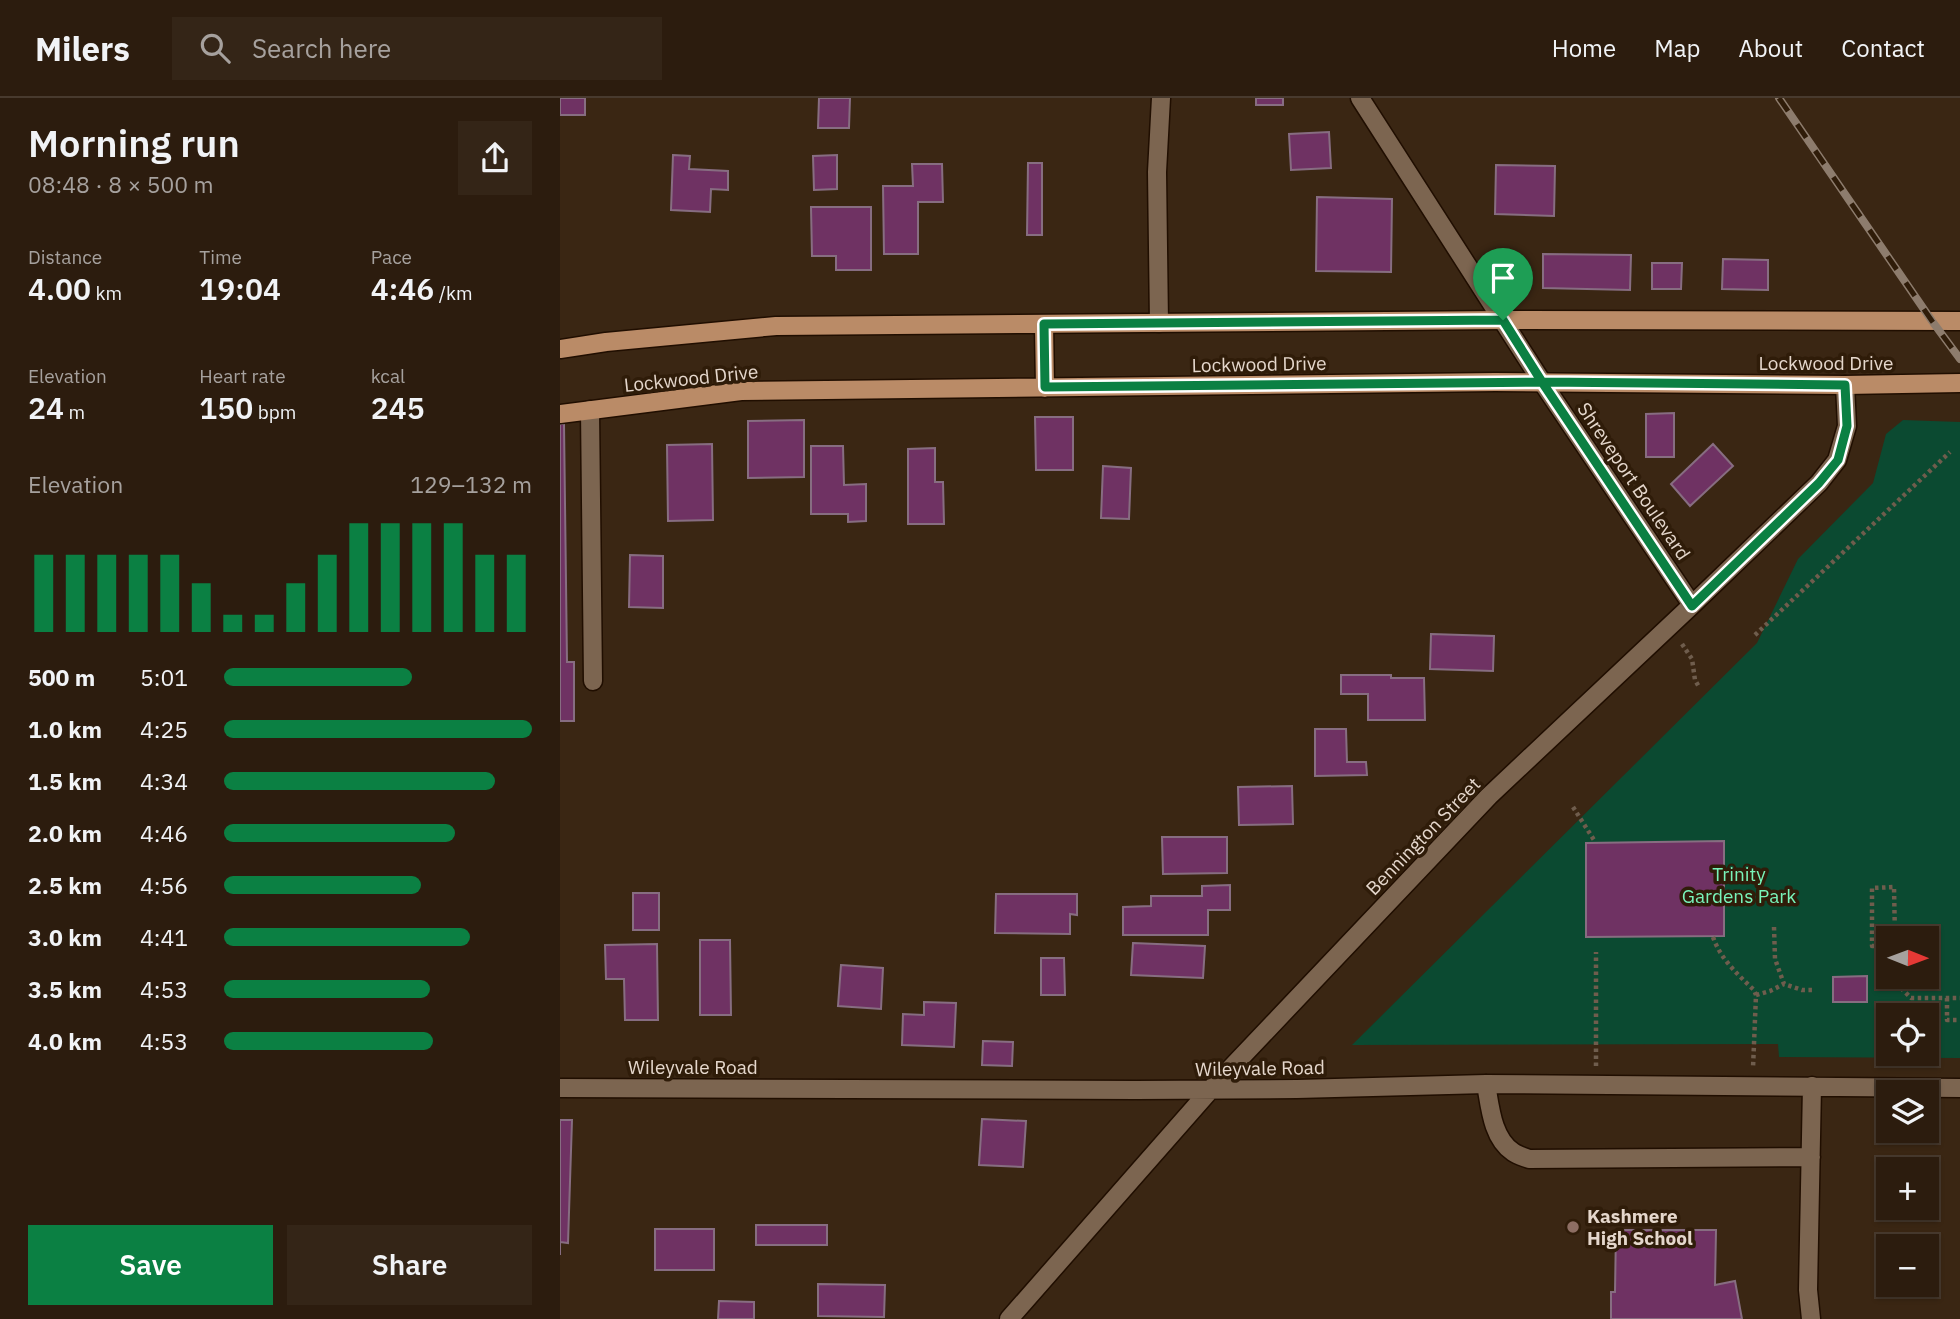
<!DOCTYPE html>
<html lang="en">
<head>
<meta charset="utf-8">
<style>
	:root { --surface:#2c1c0e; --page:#342517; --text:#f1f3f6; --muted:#a6a19e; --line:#483a2e; --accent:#0b8043 }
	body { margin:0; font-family:"IBM Plex Sans",sans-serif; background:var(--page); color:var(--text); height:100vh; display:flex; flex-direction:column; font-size:26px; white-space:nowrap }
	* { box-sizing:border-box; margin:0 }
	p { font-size:23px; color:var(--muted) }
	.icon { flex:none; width:38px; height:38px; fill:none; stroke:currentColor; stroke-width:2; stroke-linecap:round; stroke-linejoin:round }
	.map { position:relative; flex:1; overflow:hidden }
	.panel { display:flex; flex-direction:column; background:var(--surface); width:560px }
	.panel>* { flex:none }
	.needle { width:46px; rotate:91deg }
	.buttons { position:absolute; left:1316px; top:828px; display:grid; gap:14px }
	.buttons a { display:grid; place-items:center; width:63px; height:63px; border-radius:0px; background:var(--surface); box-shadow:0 2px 5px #0004,0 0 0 2px var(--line); font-size:35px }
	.pin { position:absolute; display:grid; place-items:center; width:60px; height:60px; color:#fff; margin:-72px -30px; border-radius:50% 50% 50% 0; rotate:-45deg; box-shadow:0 0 7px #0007 }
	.pin .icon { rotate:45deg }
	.round { display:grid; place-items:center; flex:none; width:74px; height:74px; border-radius:0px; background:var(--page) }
	.head { display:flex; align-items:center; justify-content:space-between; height:119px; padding:0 28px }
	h1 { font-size:38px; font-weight:600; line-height:52px }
	.metrics { display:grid; grid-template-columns:repeat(3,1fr); gap:10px; height:119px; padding:7px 28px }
	.metrics div { display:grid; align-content:center }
	.metrics b { font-size:30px; font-weight:600 }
	.metrics small { font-size:19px; font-weight:400 }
	.metrics p { font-size:19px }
	.chart { height:196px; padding:14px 28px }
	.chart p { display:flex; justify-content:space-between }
	.chart svg { width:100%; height:126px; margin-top:7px; stroke:var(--accent); stroke-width:6 }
	.action { display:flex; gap:14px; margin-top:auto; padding:14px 28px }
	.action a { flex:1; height:80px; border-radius:0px; background:var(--accent); color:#fff; font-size:28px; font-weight:600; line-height:80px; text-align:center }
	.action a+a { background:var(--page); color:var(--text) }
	ul { padding:0 28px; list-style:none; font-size:23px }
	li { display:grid; grid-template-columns:112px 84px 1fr; align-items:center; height:52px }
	li i { height:18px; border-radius:9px; background:var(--accent) }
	header { display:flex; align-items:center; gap:42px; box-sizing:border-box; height:98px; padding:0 35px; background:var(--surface); border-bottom:2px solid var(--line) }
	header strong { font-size:33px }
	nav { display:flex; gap:38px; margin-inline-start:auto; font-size:24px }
	.search { width:490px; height:63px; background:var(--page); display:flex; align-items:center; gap:18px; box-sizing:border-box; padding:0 24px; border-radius:0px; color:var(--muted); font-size:26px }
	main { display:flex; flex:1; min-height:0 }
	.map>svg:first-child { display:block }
	.green { fill:#0b4a31; fill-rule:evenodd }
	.building { fill:#6f3263; stroke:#876d81; stroke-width:2 }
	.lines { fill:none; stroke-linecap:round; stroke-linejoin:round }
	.minor-casing { stroke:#200e00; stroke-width:21 }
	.major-casing { stroke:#200e00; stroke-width:21 }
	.path { stroke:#6f5d4d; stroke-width:4.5; stroke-dasharray:3.5 3.5; stroke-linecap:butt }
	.minor { stroke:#7c6550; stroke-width:18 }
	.major { stroke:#ba8b67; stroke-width:18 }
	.rail-casing { stroke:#8d7c6d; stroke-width:8 }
	.rail { stroke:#2f1c09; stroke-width:5; stroke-dasharray:16; stroke-linecap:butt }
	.route-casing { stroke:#fff; stroke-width:14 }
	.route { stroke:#0b8043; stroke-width:9 }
	.education-dot { fill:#8d6e63; stroke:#2f1c09; stroke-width:2.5 }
	.labels { text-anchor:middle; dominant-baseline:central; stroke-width:7; stroke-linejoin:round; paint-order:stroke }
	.street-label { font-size:19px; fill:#e5d7cc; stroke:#2f1c09 }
	.park-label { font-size:19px; fill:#79f4ba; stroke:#2f1c09 }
	.poi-label { font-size:19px; font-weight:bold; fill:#e5d7cc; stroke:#2f1c09; text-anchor:start }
</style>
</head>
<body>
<header>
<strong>Milers</strong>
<div class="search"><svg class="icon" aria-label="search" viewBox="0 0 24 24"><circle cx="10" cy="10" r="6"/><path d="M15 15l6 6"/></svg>Search here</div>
<nav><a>Home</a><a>Map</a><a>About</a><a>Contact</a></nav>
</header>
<main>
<section class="panel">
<div class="head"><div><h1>Morning run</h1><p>08:48 · 8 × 500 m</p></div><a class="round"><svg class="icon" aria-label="share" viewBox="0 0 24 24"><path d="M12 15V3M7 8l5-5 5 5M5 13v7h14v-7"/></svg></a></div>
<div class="metrics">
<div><p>Distance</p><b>4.00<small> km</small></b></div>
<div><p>Time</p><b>19:04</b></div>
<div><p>Pace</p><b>4:46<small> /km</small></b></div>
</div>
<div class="metrics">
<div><p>Elevation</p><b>24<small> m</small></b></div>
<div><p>Heart rate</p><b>150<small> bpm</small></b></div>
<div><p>kcal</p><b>245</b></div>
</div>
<div class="chart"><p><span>Elevation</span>129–132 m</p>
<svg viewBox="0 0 160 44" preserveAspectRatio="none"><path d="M5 44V17M15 44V17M25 44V17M35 44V17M45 44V17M55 44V27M65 44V38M75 44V38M85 44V27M95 44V17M105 44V6M115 44V6M125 44V6M135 44V6M145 44V17M155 44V17"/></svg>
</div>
<ul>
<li><b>500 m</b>5:01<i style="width:61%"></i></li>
<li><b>1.0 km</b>4:25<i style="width:100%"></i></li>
<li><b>1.5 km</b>4:34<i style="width:88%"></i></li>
<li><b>2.0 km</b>4:46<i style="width:75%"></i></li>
<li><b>2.5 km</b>4:56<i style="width:64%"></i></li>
<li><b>3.0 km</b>4:41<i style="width:80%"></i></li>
<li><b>3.5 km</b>4:53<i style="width:67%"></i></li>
<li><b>4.0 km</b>4:53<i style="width:68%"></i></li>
</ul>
<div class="action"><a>Save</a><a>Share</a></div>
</section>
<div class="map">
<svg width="1400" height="1221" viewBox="0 0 1400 1221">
	<rect width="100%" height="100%" fill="#3a2613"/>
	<!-- green -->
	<path class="green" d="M1343 322 1400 324V960L1219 959 1218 946 792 947 1197 545 1238 461 1313 385 1326 336ZM1328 840H1367V878H1328ZM1328 917H1367V956H1328Z"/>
	<!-- building -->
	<path class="building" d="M0 0H25V17H0Z
		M259 0H290L289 30H258Z
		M696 0H723V7H696Z
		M769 34 771 70 731 72 729 36Z
		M113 57 130 58 129 71 168 73V92L151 91 150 114 111 112Z
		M277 57V91L254 92 253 58Z
		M468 65H482V137H467Z
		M352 66H382L383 104H358V156H324L323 88H353Z
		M936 67 995 68 994 118 935 116Z
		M757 99 832 101 831 174 756 173Z
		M251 109H311V172H276V158H252Z
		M983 156 1071 157 1070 192 983 190Z
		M1163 161 1208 162V192L1162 191Z
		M1092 165H1122L1121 191H1092Z
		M1114 315V359H1086V316Z
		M475 319H513V372H476Z
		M244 322V379L188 380V323Z
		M0 326H4L7 564H14V623H0Z
		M152 346 153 422 108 423 107 347Z
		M1153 346 1173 368 1130 408 1111 386Z
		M251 348H283L284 387 306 386V423L288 424V416H251Z
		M375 350V384H383L384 426H348V351Z
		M543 368 571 370 569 421 541 420Z
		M70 457 103 458V510L69 509Z
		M871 536 934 538 933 573 870 571Z
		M781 577H831V580H864L865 622H808V596H781Z
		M755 631H786L787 664H806L807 677 755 678Z
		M732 688 733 726 679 727 678 689Z
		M602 739H667V775L603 776Z
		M1164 743V838L1026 839V745Z
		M670 787V812H648V837H563V809L591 808V798H642V788Z
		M73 795H99V832H73Z
		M436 796H517V817L510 816V836L435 835Z
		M140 842H170L171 917H140Z
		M573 845 645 848 643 880 571 877Z
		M97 846 98 922H65L64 881H46L45 847Z
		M481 860H504L505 897H481Z
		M281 867 323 870 321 911 278 908Z
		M1307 878V904H1273V879Z
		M364 904 396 905 394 949 342 947 343 916 364 917Z
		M423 943 453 944 452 968 422 967Z
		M422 1021 466 1023 463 1069 419 1067Z
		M0 1022H12L8 1145 0 1144V1157Z
		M196 1127H267V1147H196Z
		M95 1131H154V1172H95Z
		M1056 1132H1156L1155 1187 1175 1183 1182 1221H1051V1194H1055Z
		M258 1186 325 1187 324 1219 258 1218Z
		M159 1203 194 1204V1221H158Z"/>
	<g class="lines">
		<!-- minor casing -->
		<g class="minor-casing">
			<path id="minor" d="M800 0 982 284 1132 507
				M599 225 597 74 601 0
				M30 312 33 583
				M926 986C930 1008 932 1040 953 1054 957 1057 964 1059 969 1061L1251 1059
				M0 990 576 992 737 991 926 986 1400 990
				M449 1221 651 991 929 698 1132 507 1259 385 1277 362 1287 328 1285 287
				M1251 1221 1248 1192 1252 988"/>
		</g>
		<!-- major casing -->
		<g class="major-casing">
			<path id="major" d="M484 226 485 290
				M0 251 46 244 216 228 943 222 1400 223
				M0 316 181 293 935 284 1285 287 1400 285"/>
		</g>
		<!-- path -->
		<path class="path" d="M1195 537 1390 354
			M1122 546 1132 561 1135 582 1139 589
			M1013 709 1034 742
			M1214 829 1215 861 1224 886 1242 892H1252
			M1153 839C1160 860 1177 876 1194 892L1196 897 1193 970
			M1328 848H1312V790L1334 789 1335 840
			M1335 878 1336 885 1351 900H1400
			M1196 897 1210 893 1224 886
			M1387 900V922H1400
			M1036 968V854"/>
		<!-- minor -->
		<use href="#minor" class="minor"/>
		<!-- major -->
		<use href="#major" class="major"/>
		<!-- rail casing -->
		<g class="rail-casing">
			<path id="rail" d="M1219 0 1372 223 1400 261"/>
		</g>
		<!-- rail -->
		<use href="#rail" class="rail"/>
	</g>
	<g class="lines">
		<!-- route casing -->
		<g class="route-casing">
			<path id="route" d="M943 222 484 226 485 289 982 284 1132 508 1259 385 1278 362 1287 328 1285 287 982 284 943 222"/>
		</g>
		<!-- route -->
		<use href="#route" class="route"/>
	</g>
	<!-- markers -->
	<circle class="education-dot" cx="1013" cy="1129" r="7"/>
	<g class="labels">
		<!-- street labels -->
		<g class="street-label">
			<text x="1266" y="265">Lockwood Drive</text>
			<text transform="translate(699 266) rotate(-1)">Lockwood Drive</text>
			<text transform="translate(131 280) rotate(-6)">Lockwood Drive</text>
			<text transform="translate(1074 383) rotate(56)">Shreveport Boulevard</text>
			<text transform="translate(863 738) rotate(-46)">Bennington Street</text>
			<text x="133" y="969">Wileyvale Road</text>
			<text transform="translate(700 970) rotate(-1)">Wileyvale Road</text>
		</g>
		<!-- park labels -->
		<g class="park-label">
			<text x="1179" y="776">Trinity<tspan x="1179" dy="22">Gardens Park</tspan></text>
		</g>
		<!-- poi labels -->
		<g class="poi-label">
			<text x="1027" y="1118">Kashmere<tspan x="1027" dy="22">High School</tspan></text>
		</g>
	</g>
</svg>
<div class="buttons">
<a><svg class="needle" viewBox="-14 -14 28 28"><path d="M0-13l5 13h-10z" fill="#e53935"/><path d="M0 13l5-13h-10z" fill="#a6a19e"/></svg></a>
<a><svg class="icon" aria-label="locate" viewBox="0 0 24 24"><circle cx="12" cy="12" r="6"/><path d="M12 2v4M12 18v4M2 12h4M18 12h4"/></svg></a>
<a><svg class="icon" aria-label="layers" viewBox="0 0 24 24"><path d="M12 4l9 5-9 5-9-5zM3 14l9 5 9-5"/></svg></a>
<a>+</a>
<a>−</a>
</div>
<div class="pin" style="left:943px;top:222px;background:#1e9e55"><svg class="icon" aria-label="arrive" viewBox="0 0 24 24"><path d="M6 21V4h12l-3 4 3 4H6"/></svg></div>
</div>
</main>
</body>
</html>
